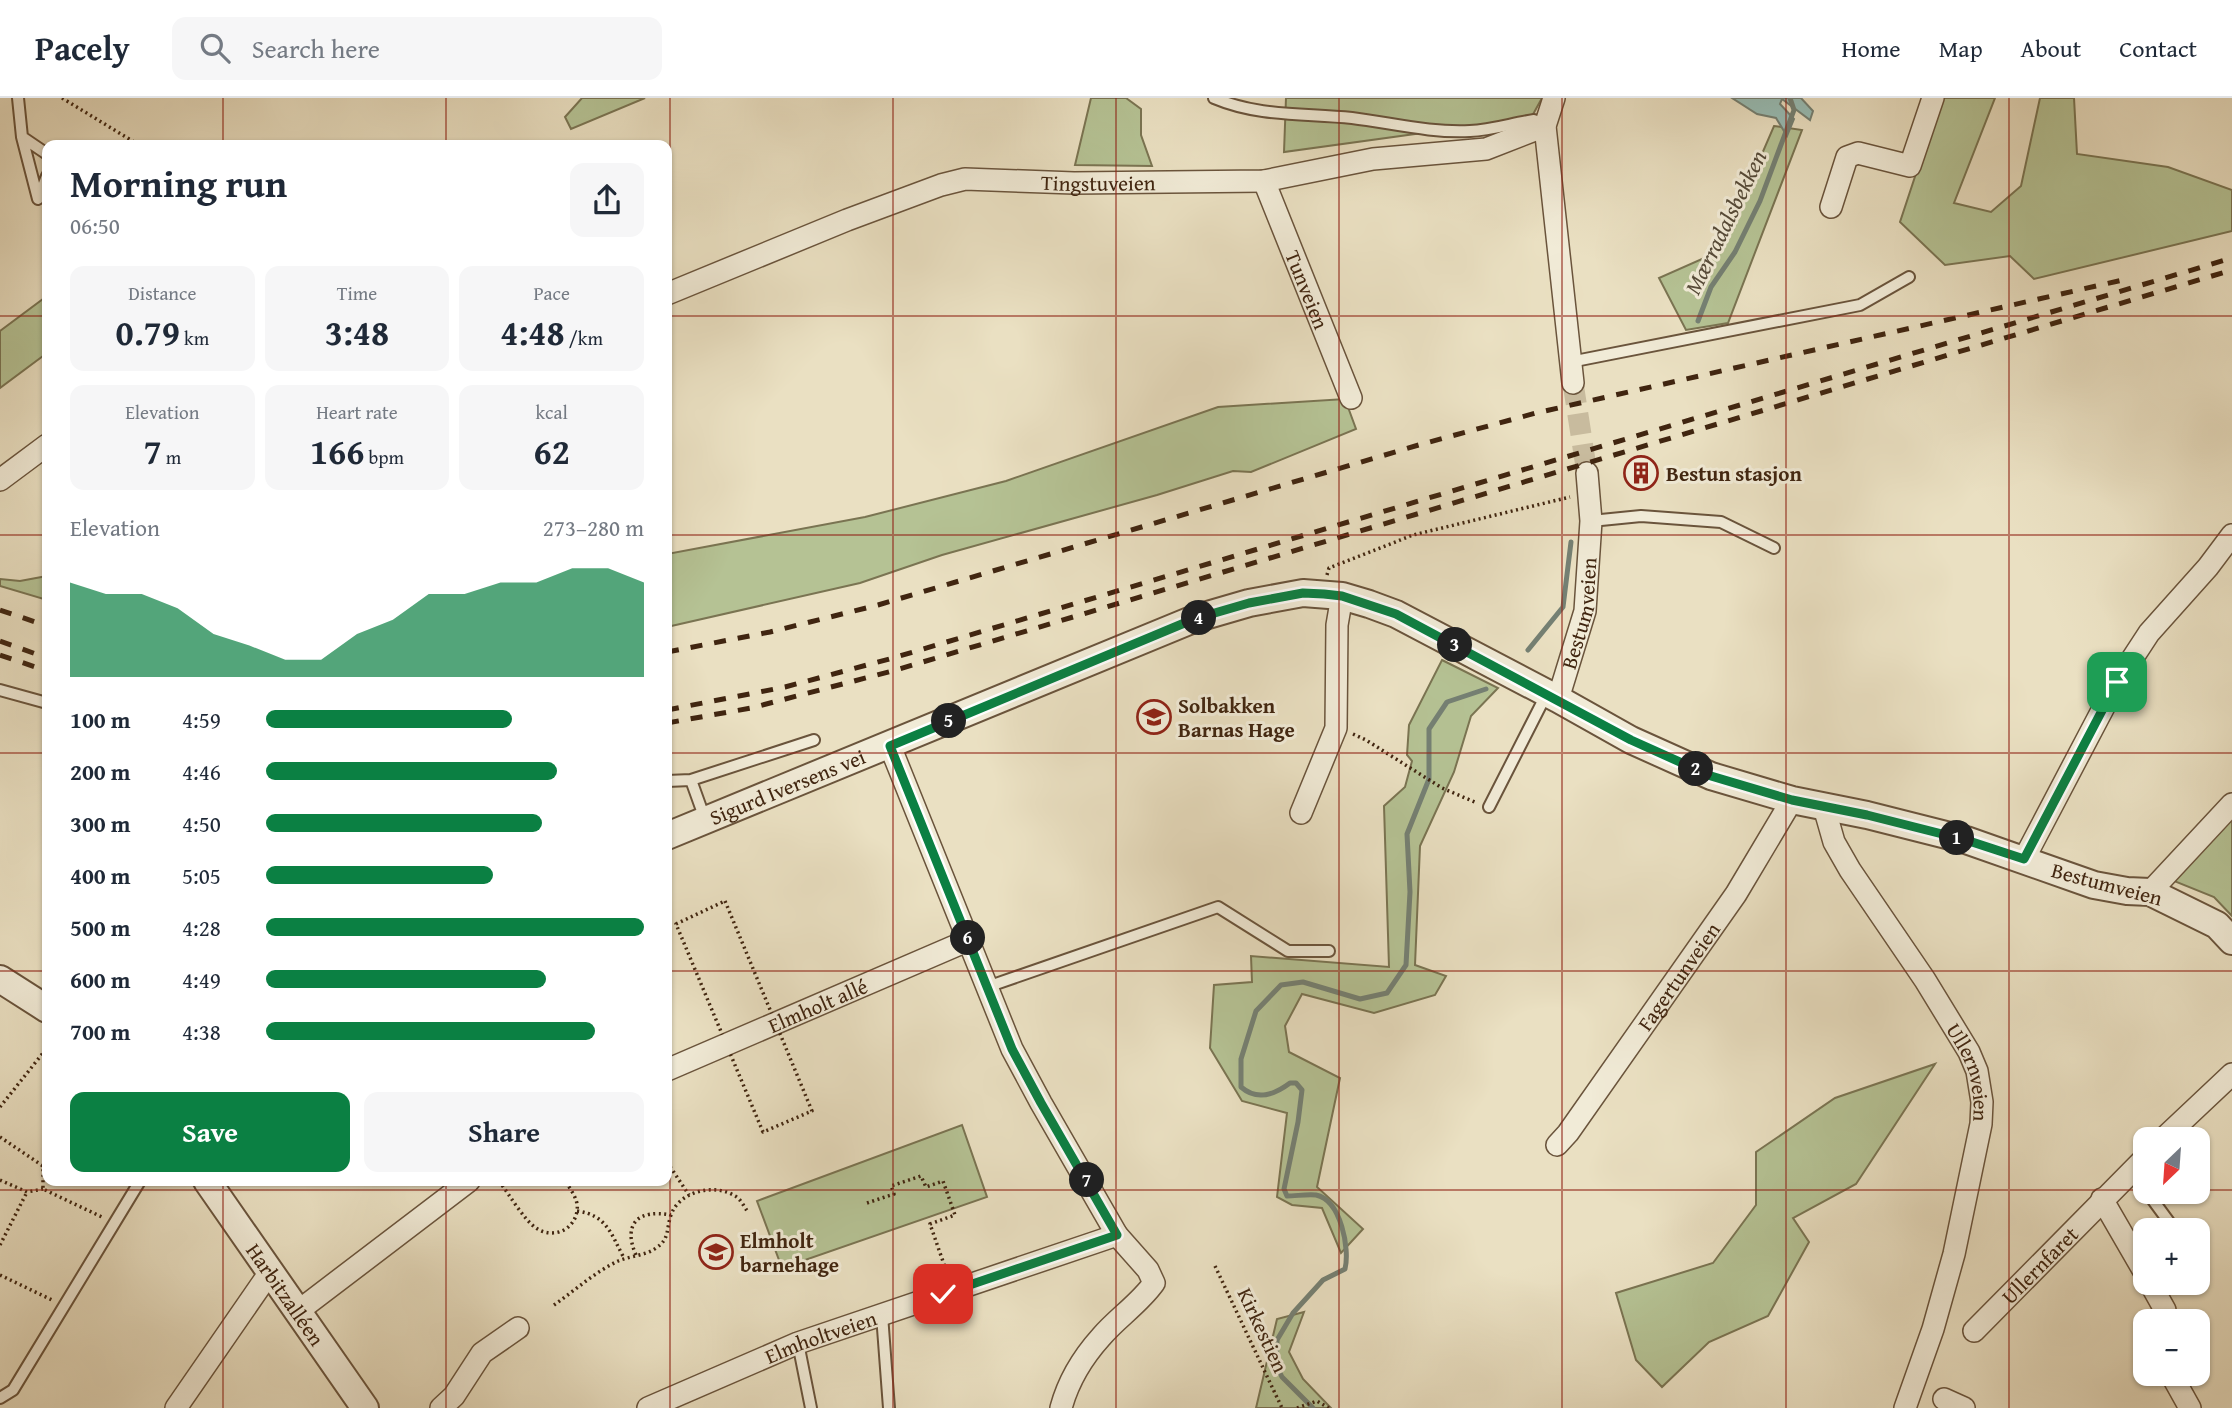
<!DOCTYPE html>
<html lang="en">
<head>
<meta charset="utf-8">
<style>
	:root { --surface:#fff; --page:#f6f6f7; --text:#1f2937; --muted:#747a83; --line:#e0e1e3; --accent:#0b8043 }
	body { margin:0; font-family:"Gentium Book Plus",serif; background:var(--page); color:var(--text); height:100vh; display:flex; flex-direction:column; font-size:26px; white-space:nowrap }
	* { box-sizing:border-box; margin:0 }
	p { font-size:23px; color:var(--muted) }
	.icon { flex:none; width:38px; height:38px; fill:none; stroke:currentColor; stroke-width:2; stroke-linecap:round; stroke-linejoin:round }
	.map { position:relative; flex:1; overflow:hidden }
	.sheet { position:absolute; left:42px; top:42px; width:630px; height:1046px; display:flex; flex-direction:column; background:var(--surface); border-radius:14px; box-shadow:0 2px 5px #0004 }
	.sheet>* { flex:none }
	.needle { width:46px; rotate:205deg }
	.controls { position:absolute; left:2133px; top:1029px; display:grid; gap:14px }
	.controls a { display:grid; place-items:center; width:77px; height:77px; border-radius:14px; background:var(--surface); box-shadow:0 2px 5px #0004; font-size:35px }
	.pin { position:absolute; display:grid; place-items:center; width:60px; height:60px; color:#fff; margin:-30px; border-radius:14px; box-shadow:0 4px 10px #0006 }
	.km { position:absolute; width:35px; height:35px; margin:-18px; border-radius:50%; background:#222; color:#fff; font-size:19px; line-height:35px; text-align:center }
	.round { display:grid; place-items:center; flex:none; width:74px; height:74px; border-radius:14px; background:var(--page) }
	.overview { display:flex; align-items:center; justify-content:space-between; height:119px; padding:0 28px }
	h1 { font-size:38px; font-weight:700; line-height:52px }
	.figures { display:grid; grid-template-columns:repeat(3,1fr); gap:10px; height:119px; padding:7px 28px }
	.figures div { display:grid; align-content:center; border-radius:14px; background:var(--page); text-align:center }
	.figures b { font-size:35px; font-weight:700 }
	.figures small { font-size:19px; font-weight:400 }
	.figures p { font-size:19px }
	.chart { height:196px; padding:14px 28px }
	.chart p { display:flex; justify-content:space-between }
	.chart svg { width:100%; height:126px; margin-top:7px; fill:var(--accent); opacity:.7 }
	.cta { display:flex; gap:14px; margin-top:auto; padding:14px 28px }
	.cta a { flex:1; height:80px; border-radius:14px; background:var(--accent); color:#fff; font-size:28px; font-weight:700; line-height:80px; text-align:center }
	.cta a+a { background:var(--page); color:var(--text) }
	ul { padding:0 28px; list-style:none; font-size:23px }
	li { display:grid; grid-template-columns:112px 84px 1fr; align-items:center; height:52px }
	li i { height:18px; border-radius:9px; background:var(--accent) }
	header { display:flex; align-items:center; gap:42px; box-sizing:border-box; height:98px; padding:0 35px; background:var(--surface); border-bottom:2px solid var(--line) }
	header strong { font-size:33px }
	nav { display:flex; gap:38px; margin-inline-start:auto; font-size:24px }
	.search { width:490px; height:63px; background:var(--page); display:flex; align-items:center; gap:18px; box-sizing:border-box; padding:0 24px; border-radius:14px; color:var(--muted); font-size:26px }
	.map>svg:first-child { display:block }
	.green { fill:#b5c294; stroke:#7a7452; stroke-width:2 }
	.water { fill:#98bdb5; stroke:#758073; stroke-width:2 }
	.lines { fill:none; stroke-linecap:round; stroke-linejoin:round }
	.stream { stroke:#758073; stroke-width:5 }
	.minor-tunnel { stroke:#c8bb9e; stroke-width:21; stroke-dasharray:21 10; stroke-linecap:butt }
	.service-casing { stroke:#6a543c; stroke-width:14 }
	.minor-casing { stroke:#6a543c; stroke-width:24 }
	.tertiary-casing { stroke:#6a543c; stroke-width:30 }
	.path { stroke:#402510; stroke-width:3.5; stroke-dasharray:2 3.5; stroke-linecap:butt }
	.service { stroke:#f1ebd7; stroke-width:10 }
	.minor { stroke:#f1ebd7; stroke-width:21 }
	.tertiary { stroke:#f1ebd7; stroke-width:26 }
	.rail { stroke:#402510; stroke-width:5; stroke-dasharray:12 12; stroke-linecap:butt }
	.route-casing { stroke:#fff; stroke-width:14 }
	.route { stroke:#0b8043; stroke-width:9 }
	.grid { fill:none; stroke:#8f2418; stroke-width:2; stroke-opacity:0.55 }
	.labels { text-anchor:middle; dominant-baseline:central; stroke-width:6; stroke-linejoin:round; paint-order:stroke }
	.street-label { font-size:21px; fill:#402510; stroke:#f1ebd7 }
	.poi-label { font-size:21px; font-weight:bold; fill:#402510; stroke:#f1ebd7; text-anchor:start }
	.water-label { font-size:23px; font-style:italic; fill:#564b39; stroke:#f1ebd7 }
</style>
</head>
<body>
<header>
<strong>Pacely</strong>
<div class="search"><svg class="icon" aria-label="search" viewBox="0 0 24 24"><circle cx="10" cy="10" r="6"/><path d="M15 15l6 6"/></svg>Search here</div>
<nav><a>Home</a><a>Map</a><a>About</a><a>Contact</a></nav>
</header>
<div class="map">
<svg width="2232" height="1310" viewBox="0 0 2232 1310">
	<rect width="100%" height="100%" fill="#eae0c2"/>
	<filter id="stains"><feTurbulence type="fractalNoise" baseFrequency=".00286" numOctaves="4"/><feColorMatrix values="0 0 0 0 .2 0 0 0 0 .09 0 0 0 0 .02 0 0 0 .5 -.17"/></filter>
	<radialGradient id="worn" r=".72"><stop offset=".6" stop-color="#630" stop-opacity="0"/><stop offset="1" stop-color="#630" stop-opacity=".3"/></radialGradient>
	<!-- green -->
	<path class="green" d="M582 0H645L571 31 565 19Z
		M1091 0H1126L1141 11V37L1152 68 1075 67Z
		M1286 0H1542L1531 20 1284 54Z
		M1941 0H1995L1954 105 1991 114 2021 88 2040 0H2074L2077 56 2168 69 2232 92V133L2034 181 2010 158 1945 167 1900 124Z
		M1774 28 1802 32 1728 225 1686 232 1659 180 1720 153Z
		M47 198V255L0 290V233Z
		M1345 301 1356 331 1251 374 1233 373 1157 397 942 457 860 485 667 529V456L865 419 1006 383 1218 309Z
		M47 478V502L0 488V481L20 483Z
		M1442 562 1498 590 1471 618 1454 674 1420 748 1415 867 1446 878 1435 897 1374 915 1302 896 1285 928 1289 954 1340 980 1317 1089 1363 1131 1341 1155 1322 1110 1292 1107 1277 1099 1287 1015 1242 1003 1210 950 1214 887 1252 884 1251 858 1389 869 1384 708 1405 689 1412 663 1407 657 1409 627Z
		M2232 716V818L2214 799 2169 781Z
		M1935 966 1856 1086 1793 1120 1809 1144 1768 1218 1709 1244 1662 1289 1636 1262 1616 1195 1713 1165 1756 1107V1054L1835 1000Z
		M962 1027 987 1099 782 1170 757 1103Z
		M1304 1214 1289 1254 1303 1281 1331 1310H1256L1277 1221Z"/>
	<!-- water -->
	<path class="water" d="M1732 0H1801L1813 13 1810 22 1782 1 1780 6 1794 21 1787 38 1776 20 1757 16Z"/>
	<g class="lines">
		<!-- stream -->
		<path class="stream" d="M1698 223 1711 189 1735 154 1760 103 1794 12 1790 0
			M1528 552 1563 509 1571 444
			M1313 1310 1282 1279 1276 1267 1277 1242 1293 1215 1323 1182 1345 1171C1350 1151 1341 1102 1316 1097 1307 1096 1296 1098 1287 1098L1284 1091 1298 1024 1302 992 1296 985H1290C1274 997 1257 1003 1241 989V961L1256 913 1281 887 1303 884 1360 901 1387 895 1406 867 1410 794 1407 736 1429 681V631L1447 604 1486 591"/>
		<!-- minor-tunnel -->
		<path class="minor-tunnel" d="M1573 285 1587 375"/>
		<!-- service casing -->
		<g class="service-casing">
			<path id="service" d="M18 0 22 39 38 101 47 78
				M1214 0C1259 19 1304 15 1352 20 1392 25 1430 35 1470 33 1492 32 1513 25 1534 22L1543 26
				M22 39 47 56
				M1570 264 1860 207 1909 179
				M1591 423 1641 418 1721 424 1774 450
				M0 592 47 605
				M691 682 705 721
				M667 683 691 682 814 642
				M1489 709 1547 595
				M987 889 1218 809 1288 853H1329
				M2147 1094 2169 1124
				M882 1217 889 1310
				M798 1245 811 1310
				M0 1300 13 1292 140 1083"/>
		</g>
		<!-- minor casing -->
		<g class="minor-casing">
			<g id="minor">
				<path d="M1554 0 1545 28 1573 285"/>
				<path id="s1" d="M1264 83 1351 300"/>
				<path d="M1831 109 1847 59 1858 55 1910 68 1933 0"/>
				<path id="s2" d="M667 196 847 122 941 87 965 81 1074 85 1264 83 1373 61 1486 51 1545 28"/>
				<path d="M0 382 47 347"/>
				<path id="s3" d="M1558 601 1585 513 1591 423 1587 375"/>
				<path d="M890 648 1012 951 1041 1005 1117 1137 1148 1172 1154 1185C1139 1206 1117 1220 1101 1239 1083 1259 1068 1284 1061 1310"/>
				<path id="s4" d="M1824 709 1834 744 1850 772 1925 882 1969 954 1977 973 1982 1004 1981 1026 1954 1156 1933 1231 1905 1310"/>
				<path d="M1301 715 1336 630 1337 527 1342 498"/>
				<path d="M2024 761 2117 584 2149 535 2208 469 2232 437"/>
				<path d="M2150 794 2232 706"/>
				<path id="s5" d="M667 972 969 842"/>
				<path d="M2163 1041 2232 976"/>
				<path id="s6" d="M1557 1047 1568 1035 1736 796 1792 702"/>
				<path d="M2102 1101 2146 1177"/>
				<path d="M2150 1185 2165 1212V1223"/>
				<path d="M297 1214 469 1083"/>
				<path id="s7" d="M1974 1233 2146 1059"/>
				<path d="M2171 1276 2190 1310"/>
				<path d="M1944 1301 1964 1310"/>
				<path d="M176 1310 270 1174"/>
				<path d="M441 1310 454 1298 482 1255 518 1230"/>
				<path id="s8" d="M648 1310 798 1245 1117 1137"/>
			</g>
		</g>
		<!-- tertiary casing -->
		<g class="tertiary-casing">
			<g id="tertiary">
				<path id="s9" d="M667 738 1194 521 1249 505 1303 495 1342 498 1369 506 1396 516 1558 601 1631 642 1711 678 1792 702 1867 717 1966 742 2094 787 2127 793 2150 794 2217 827 2232 843"/>
				<path d="M0 881 47 911"/>
				<path id="s10" d="M207 1083 365 1310"/>
			</g>
		</g>
		<!-- path -->
		<path class="path" d="M62 0 139 47
			M1327 477 1329 470 1413 437 1570 399
			M1353 636 1366 642 1442 690 1477 705
			M725 803 812 1013 763 1034 676 826Z
			M0 1009 47 950
			M0 1039 43 1068V1091L104 1120
			M667 1064 689 1097
			M0 1082 27 1094 43 1091
			M499 1083C509 1096 524 1122 536 1130 552 1141 574 1133 577 1113 579 1102 571 1092 565 1083
			M867 1105 894 1096 891 1088 921 1078 926 1089 943 1083 955 1117 930 1126 947 1175
			M577 1113C607 1117 611 1136 624 1160
			M0 1147 27 1094
			M636 1157C622 1125 639 1111 671 1117
			M1215 1168 1282 1310
			M0 1177 52 1202
			M554 1207C574 1193 594 1175 616 1164 628 1158 645 1158 656 1150 670 1141 666 1131 671 1117 679 1093 715 1085 735 1098 741 1101 744 1109 748 1114
			M1297 1310 1317 1303 1329 1310"/>
		<!-- service -->
		<use href="#service" class="service"/>
		<!-- minor -->
		<use href="#minor" class="minor"/>
		<!-- tertiary -->
		<use href="#tertiary" class="tertiary"/>
		<!-- rail -->
		<path class="rail" d="M0 512 47 528
			M0 543 47 560
			M667 554 770 534 878 507 1422 346 1536 315 2127 181
			M0 557 47 573
			M667 612 785 589 893 560 2232 160
			M667 625 751 610 896 572 2232 172"/>
	</g>
	<g class="lines">
		<!-- route casing -->
		<g class="route-casing">
			<path id="route" d="M943 1196 1117 1137 1041 1005 1012 951 890 648 1194 521 1249 505 1303 495 1324 496 1342 498 1396 516 1631 642 1711 678 1792 702 1867 717 1966 742 2024 761 2117 584"/>
		</g>
		<!-- route -->
		<use href="#route" class="route"/>
	</g>
	<!-- grid -->
	<path class="grid" d="M223 0V47M446 0V47M670 0V1310M893 0V1310M1116 0V1310M1339 0V1310M1562 0V1310M1786 0V1310M2009 0V1310M0 218H47M667 218H2232M0 437H47M667 437H2232M0 655H47M667 655H2232M0 873H47M667 873H2232M223 1083V1310M446 1083V1310M0 1092H2146M2198 1092H2232"/>
	<!-- icons -->
	<defs>
		<g id="building-ring" transform="scale(1.75)"><circle r="9.5" fill="#f1ebd7" stroke="#8f2418" stroke-width="1.5"/><path d="M-4-6H4V6H1V3H-1V6H-4ZM-2.5-4.3h1.7v1.8h-1.7ZM.8-4.3h1.7v1.8H.8ZM-2.5-1h1.7V.8h-1.7ZM.8-1h1.7V.8H.8Z" fill="#8f2418"/></g>
		<g id="school-ring" transform="scale(1.75)"><circle r="9.5" fill="#f1ebd7" stroke="#8f2418" stroke-width="1.5"/><path d="M0-5L7-2L0 1L-7-2ZM-4 1L0 2.5L4 1V4Q0 6-4 4Z" fill="#8f2418"/></g>
	</defs>
	<g fill-rule="evenodd">
		<use href="#building-ring" x="1641" y="375"/>
		<use href="#school-ring" x="1154" y="619"/>
		<use href="#school-ring" x="716" y="1154"/>
	</g>
	<g class="labels">
		<!-- street labels -->
		<g class="street-label">
			<text stroke="none"><textPath href="#s2" startOffset="453">Tingstuveien</textPath></text>
			<text stroke="none"><textPath href="#s1" startOffset="117">Tunveien</textPath></text>
			<text stroke="none"><textPath href="#s3" startOffset="89">Bestumveien</textPath></text>
			<text stroke="none"><textPath href="#s9" startOffset="130">Sigurd Iversens vei</textPath></text>
			<text transform="translate(2107 786) rotate(15)">Bestumveien</text>
			<text stroke="none"><textPath href="#s6" startOffset="208">Fagertunveien</textPath></text>
			<text stroke="none"><textPath href="#s5" startOffset="164">Elmholt allé</textPath></text>
			<text stroke="none"><textPath href="#s4" startOffset="306">Ullernveien</textPath></text>
			<text stroke="none"><textPath href="#s7" startOffset="93">Ullernfaret</textPath></text>
			<text stroke="none"><textPath href="#s10" startOffset="138">Harbitzalléen</textPath></text>
			<text transform="translate(1263 1232) rotate(65)">Kirkestien</text>
			<text stroke="none"><textPath href="#s8" startOffset="187">Elmholtveien</textPath></text>
		</g>
		<!-- poi labels -->
		<g class="poi-label">
			<text x="1666" y="375">Bestun stasjon</text>
			<text x="1178" y="607">Solbakken<tspan x="1178" dy="24">Barnas Hage</tspan></text>
			<text x="740" y="1142">Elmholt<tspan x="740" dy="24">barnehage</tspan></text>
		</g>
		<!-- water labels -->
		<g class="water-label">
			<text transform="translate(1725 124) rotate(-64)">Mærradalsbekken</text>
		</g>
	</g>
	<rect width="100%" height="100%" filter="url(#stains)"/>
	<rect width="100%" height="100%" fill="url(#worn)"/>
</svg>
<div class="controls">
<a><svg class="needle" viewBox="-14 -14 28 28"><path d="M0-13l5 13h-10z" fill="#e53935"/><path d="M0 13l5-13h-10z" fill="#747a83"/></svg></a>
<a>+</a>
<a>−</a>
</div>
<div class="pin" style="left:2117px;top:584px;background:#1e9e55"><svg class="icon" aria-label="arrive" viewBox="0 0 24 24"><path d="M6 21V4h12l-3 4 3 4H6"/></svg></div>
<div class="pin" style="left:943px;top:1196px;background:#d93025"><svg class="icon" aria-label="check" viewBox="0 0 24 24"><path d="M5 12l5 5 9-10"/></svg></div>
<b class="km" style="left:1957px;top:740px">1</b>
<b class="km" style="left:1696px;top:671px">2</b>
<b class="km" style="left:1455px;top:547px">3</b>
<b class="km" style="left:1199px;top:520px">4</b>
<b class="km" style="left:949px;top:623px">5</b>
<b class="km" style="left:968px;top:840px">6</b>
<b class="km" style="left:1087px;top:1082px">7</b>
<section class="sheet">
<div class="overview"><div><h1>Morning run</h1><p>06:50</p></div><a class="round"><svg class="icon" aria-label="share" viewBox="0 0 24 24"><path d="M12 15V3M7 8l5-5 5 5M5 13v7h14v-7"/></svg></a></div>
<div class="figures">
<div><p>Distance</p><b>0.79<small> km</small></b></div>
<div><p>Time</p><b>3:48</b></div>
<div><p>Pace</p><b>4:48<small> /km</small></b></div>
</div>
<div class="figures">
<div><p>Elevation</p><b>7<small> m</small></b></div>
<div><p>Heart rate</p><b>166<small> bpm</small></b></div>
<div><p>kcal</p><b>62</b></div>
</div>
<div class="chart"><p><span>Elevation</span>273–280 m</p>
<svg viewBox="0 0 160 44" preserveAspectRatio="none"><path d="M0 44V11L10 15L20 15L30 20L40 29L50 33L60 38L70 38L80 29L90 24L100 15L110 15L120 11L130 11L140 6L150 6L160 11V44z"/></svg>
</div>
<ul>
<li><b>100 m</b>4:59<i style="width:65%"></i></li>
<li><b>200 m</b>4:46<i style="width:77%"></i></li>
<li><b>300 m</b>4:50<i style="width:73%"></i></li>
<li><b>400 m</b>5:05<i style="width:60%"></i></li>
<li><b>500 m</b>4:28<i style="width:100%"></i></li>
<li><b>600 m</b>4:49<i style="width:74%"></i></li>
<li><b>700 m</b>4:38<i style="width:87%"></i></li>
</ul>
<div class="cta"><a>Save</a><a>Share</a></div>
</section>
</div>
</body>
</html>
